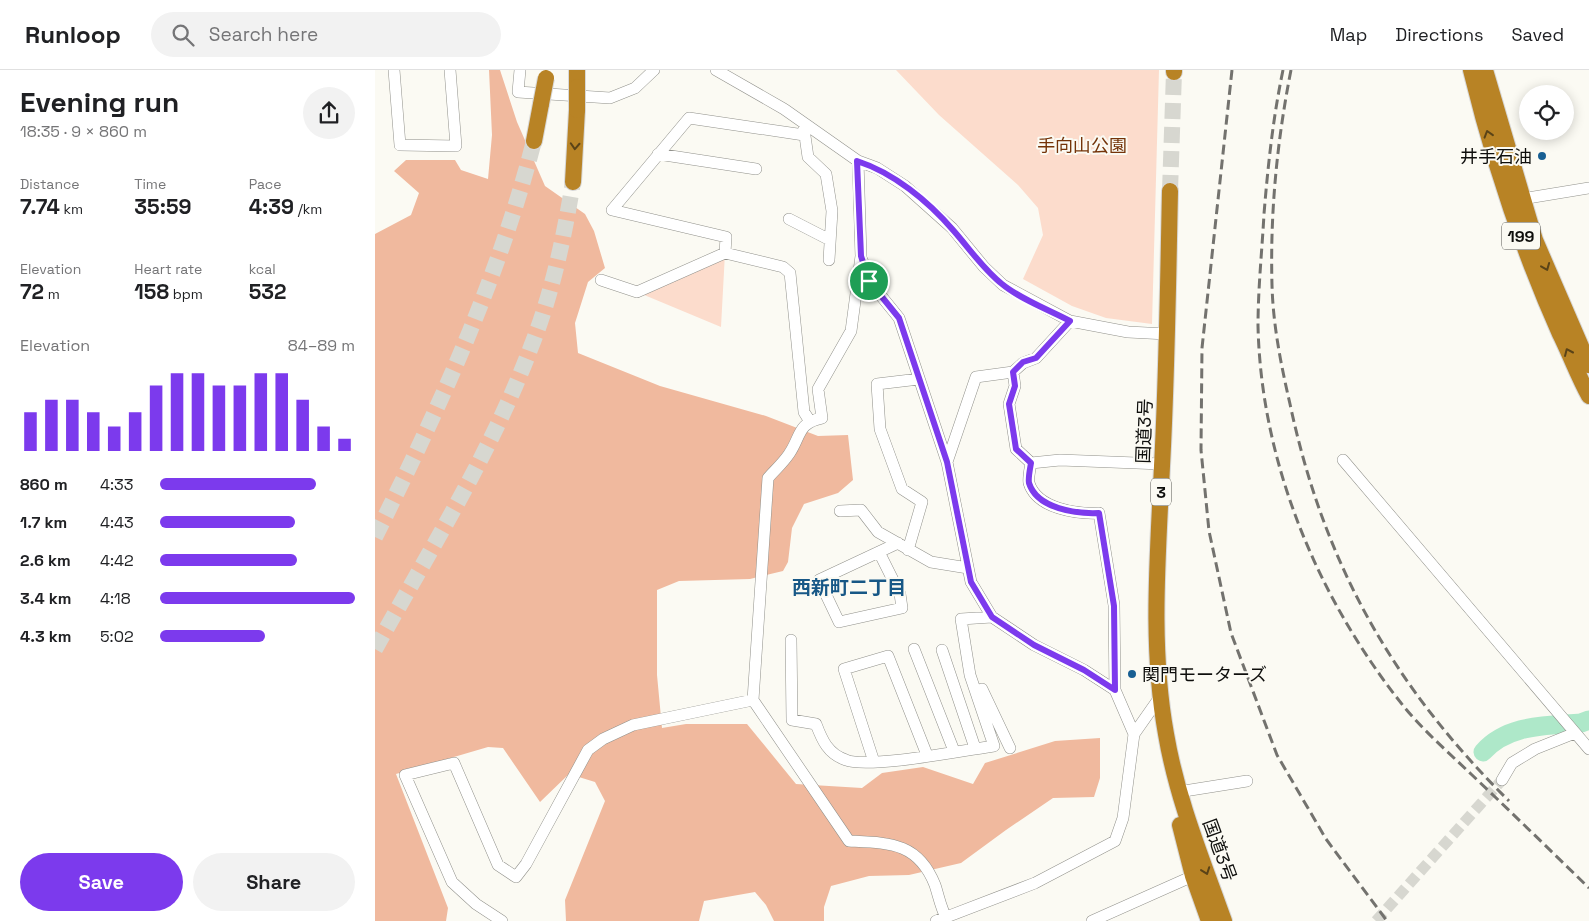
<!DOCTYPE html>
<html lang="en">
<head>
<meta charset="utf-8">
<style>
	:root { --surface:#fff; --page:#f2f2f2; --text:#202124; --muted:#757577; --line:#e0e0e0; --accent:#7c3aed }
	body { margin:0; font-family:"Space Grotesk","Noto Sans JP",sans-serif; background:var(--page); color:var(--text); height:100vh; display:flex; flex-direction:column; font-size:19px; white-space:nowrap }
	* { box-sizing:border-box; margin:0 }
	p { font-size:16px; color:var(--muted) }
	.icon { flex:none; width:28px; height:28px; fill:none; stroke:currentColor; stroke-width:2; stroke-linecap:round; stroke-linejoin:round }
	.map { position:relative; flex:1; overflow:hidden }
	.sheet { display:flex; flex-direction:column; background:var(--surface); width:375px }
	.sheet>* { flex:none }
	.tools { position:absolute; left:1144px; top:15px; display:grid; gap:10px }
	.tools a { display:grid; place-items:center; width:55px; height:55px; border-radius:50%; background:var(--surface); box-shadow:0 2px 12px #0003; font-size:25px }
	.pin { position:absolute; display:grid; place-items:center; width:42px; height:42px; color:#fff; margin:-21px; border:2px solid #fff; border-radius:50%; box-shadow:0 1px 5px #0007 }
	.round { display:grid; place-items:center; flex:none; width:52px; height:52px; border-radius:26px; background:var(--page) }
	.summary { display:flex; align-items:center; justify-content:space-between; height:85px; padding:0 20px }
	h1 { font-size:28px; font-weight:700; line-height:38px }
	.metrics { display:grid; grid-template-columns:repeat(3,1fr); gap:8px; height:85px; padding:5px 20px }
	.metrics div { display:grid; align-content:center }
	.metrics b { font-size:21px; font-weight:700 }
	.metrics small { font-size:14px; font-weight:400 }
	.metrics p { font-size:14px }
	.chart { height:140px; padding:10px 20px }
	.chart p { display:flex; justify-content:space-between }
	.chart svg { width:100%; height:90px; margin-top:5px; stroke:var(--accent); stroke-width:6 }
	.cta { display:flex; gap:10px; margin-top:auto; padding:10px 20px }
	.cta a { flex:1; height:58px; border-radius:30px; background:var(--accent); color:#fff; font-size:20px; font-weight:700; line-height:58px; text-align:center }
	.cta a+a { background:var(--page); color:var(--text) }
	ul { padding:0 20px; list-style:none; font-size:16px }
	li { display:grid; grid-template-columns:80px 60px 1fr; align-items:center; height:38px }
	li i { height:12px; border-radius:6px; background:var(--accent) }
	header { display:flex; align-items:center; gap:30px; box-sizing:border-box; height:70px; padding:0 25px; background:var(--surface); border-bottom:1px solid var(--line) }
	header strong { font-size:24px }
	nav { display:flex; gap:28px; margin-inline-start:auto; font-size:18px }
	.search { width:350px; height:45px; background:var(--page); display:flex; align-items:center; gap:12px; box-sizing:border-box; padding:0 18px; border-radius:28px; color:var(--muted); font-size:19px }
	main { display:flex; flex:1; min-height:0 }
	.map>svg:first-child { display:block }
	.green { fill:#fcdccc }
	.forest { fill:#f0b99e }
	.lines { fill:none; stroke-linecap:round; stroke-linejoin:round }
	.river { stroke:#aee8c9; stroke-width:19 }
	.minor-tunnel { stroke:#d7d7d0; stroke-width:11; stroke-dasharray:11 5.5; stroke-linecap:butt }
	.highway-tunnel { stroke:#d7d7d0; stroke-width:16; stroke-dasharray:16 8; stroke-linecap:butt }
	.minor-casing { stroke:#91918b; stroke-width:12 }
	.highway-casing { stroke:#d8d8d8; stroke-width:18 }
	.minor { stroke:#fff; stroke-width:11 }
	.highway { stroke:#b88325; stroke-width:16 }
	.rail { stroke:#73726e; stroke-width:3; stroke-dasharray:10 5; stroke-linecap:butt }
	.highway-bridge-casing { stroke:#d8d8d8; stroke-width:18; stroke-linecap:butt }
	.highway-bridge { stroke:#b88325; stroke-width:16 }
	.oneway { stroke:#5a4317 }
	.route-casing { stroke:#fff; stroke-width:10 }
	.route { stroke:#7c3aed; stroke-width:6 }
	.poi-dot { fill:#185f93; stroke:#fbfaf3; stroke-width:2 }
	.labels { text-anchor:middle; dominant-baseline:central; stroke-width:4; stroke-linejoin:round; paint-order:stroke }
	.shield { fill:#fbfaf3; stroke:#555551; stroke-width:1 }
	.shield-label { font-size:16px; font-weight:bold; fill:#0e0e0c }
	.park-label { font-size:18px; fill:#743409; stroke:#fbfaf3 }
	.poi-label { font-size:18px; fill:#0e0e0c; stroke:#fbfaf3; text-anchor:end }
	.street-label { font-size:18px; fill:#0e0e0c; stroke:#fbfaf3 }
	.neighbourhood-label { font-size:19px; font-weight:bold; fill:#175786; stroke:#fbfaf3 }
</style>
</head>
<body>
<header>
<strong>Runloop</strong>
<div class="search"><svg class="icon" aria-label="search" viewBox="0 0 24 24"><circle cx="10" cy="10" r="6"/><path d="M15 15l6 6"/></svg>Search here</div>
<nav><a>Map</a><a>Directions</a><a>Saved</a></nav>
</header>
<main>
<section class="sheet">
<div class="summary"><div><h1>Evening run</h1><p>18:35 · 9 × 860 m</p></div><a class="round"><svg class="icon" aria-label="share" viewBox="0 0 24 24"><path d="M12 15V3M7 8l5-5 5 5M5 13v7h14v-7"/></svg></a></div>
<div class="metrics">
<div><p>Distance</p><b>7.74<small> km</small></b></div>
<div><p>Time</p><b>35:59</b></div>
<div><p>Pace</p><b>4:39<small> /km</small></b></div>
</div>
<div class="metrics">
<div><p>Elevation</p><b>72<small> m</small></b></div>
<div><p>Heart rate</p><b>158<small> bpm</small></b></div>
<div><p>kcal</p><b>532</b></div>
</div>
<div class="chart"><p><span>Elevation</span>84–89 m</p>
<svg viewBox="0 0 160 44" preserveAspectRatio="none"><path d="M5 44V25M15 44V19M25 44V19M35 44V25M45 44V32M55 44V25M65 44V12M75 44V6M85 44V6M95 44V12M105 44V12M115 44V6M125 44V6M135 44V19M145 44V32M155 44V38"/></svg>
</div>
<ul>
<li><b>860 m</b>4:33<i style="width:80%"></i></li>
<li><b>1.7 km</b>4:43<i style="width:69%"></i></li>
<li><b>2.6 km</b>4:42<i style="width:70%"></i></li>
<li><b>3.4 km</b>4:18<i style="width:100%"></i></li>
<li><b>4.3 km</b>5:02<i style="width:54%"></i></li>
</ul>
<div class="cta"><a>Save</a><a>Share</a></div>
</section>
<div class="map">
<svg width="1214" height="851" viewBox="0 0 1214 851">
	<rect width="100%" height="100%" fill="#fbfaf3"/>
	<!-- green -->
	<path class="green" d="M521 0H784L777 254 731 248 697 236 648 209 668 165 663 138 643 115 564 45Z
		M350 183 346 257 262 222Z"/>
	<!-- forest -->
	<path class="forest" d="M114 0H125L142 52 170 116 210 144 219 161 230 198 213 212 200 253 203 283 285 316 391 346 443 366 473 365 478 410 463 423 429 434 417 458 413 492 408 501 375 509 304 511 282 520V605L287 658 311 654H372L421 714 487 718 507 703 548 697 598 714 610 693 680 671 725 668V708L719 727 678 728 631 760 586 793 534 805 494 806 456 816 449 837V851H399L391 835 380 822 329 831 324 851H191L190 830 230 731 220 712 194 704 165 732 128 678 113 677 21 704 73 838 71 851H0V164L36 145 44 123 19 101 31 90H80L86 100 113 109 117 65Z"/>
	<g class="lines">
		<!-- river -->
		<path class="river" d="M1108 682C1133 654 1171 656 1206 653L1214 650"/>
		<!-- minor-tunnel -->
		<path class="minor-tunnel" d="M1001 851 1127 710"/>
		<!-- highway-tunnel -->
		<path class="highway-tunnel" d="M795 121 799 2
			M0 467C64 338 123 211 159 71
			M0 579C55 480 116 383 156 277 177 224 189 168 198 112"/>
		<!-- minor casing -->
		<g class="minor-casing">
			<path id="minor" d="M19 0 25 75 81 76 75 0
				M145 0 143 22 235 28 260 18 279 0
				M341 0 409 39 483 91 502 98 530 116 577 158 609 197 628 215 695 251 753 262 792 264
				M429 59 433 87 451 104 457 141 454 190
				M283 84 381 99
				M483 91 486 186 476 261 443 319 447 348C422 353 426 367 414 384 408 393 400 400 393 408L378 630 474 771C514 773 543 772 560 815 564 827 566 840 573 851
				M1141 130 1214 118
				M414 149 455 170
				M350 183 351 167 237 140 314 48 429 65
				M487 190 494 211 524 248 572 392 596 512 617 547 659 575 709 600 740 620 759 664
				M226 210 262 222 350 183 408 197 415 203 429 342 434 350
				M638 302 640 316 634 334 641 379 656 393C655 399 653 408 654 413 662 439 702 444 724 443L739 535 740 620
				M968 390 1214 679
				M572 392 601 307 638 302 648 293 661 288 695 251
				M656 393 685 390 787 394
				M465 441 486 440 503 462 556 492 593 498
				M533 480 547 432 527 419 505 359 502 314 544 309
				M504 482 525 524 527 538 464 552 444 510 523 473
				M416 570 417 650 441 654C447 670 453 684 471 690 493 699 591 680 619 676L595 605 586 549 617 547
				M539 579 579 681
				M567 580 600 678
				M607 619 635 678
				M499 692 469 599 513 586 552 685
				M1127 710 1137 693 1160 679 1200 663
				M803 722 872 711
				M127 851 101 834 77 812 30 705 79 693 123 795 141 807 151 794 213 680 228 669 258 655 378 630
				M561 851 660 813 740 771 748 748 759 664 785 627
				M717 851 818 806"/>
		</g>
		<!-- highway casing -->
		<g class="highway-casing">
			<path id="highway" d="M202 0V17
				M1096 0C1118 90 1147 179 1185 264 1195 284 1203 306 1214 326
				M1110 0 1160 170 1214 295
				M799 2V0
				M159 71 166 34
				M198 112 202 40
				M795 121C793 212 792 304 787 396 783 485 775 576 791 664 802 729 827 789 849 851
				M805 755 818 806 834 851"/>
		</g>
		<!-- minor -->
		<use href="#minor" class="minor"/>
		<!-- highway -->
		<use href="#highway" class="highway"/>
		<!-- rail -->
		<path class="rail" d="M857 0 827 278 826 380 834 461 856 563 902 685 951 769 1012 851
			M908 0C898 48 893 95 889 144 887 181 883 218 883 256 886 394 944 531 1030 638 1050 662 1074 683 1096 704 1136 742 1175 780 1214 818
			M916 0C902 71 895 143 897 215 898 255 906 295 915 334 949 494 1018 616 1134 731"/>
		<!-- highway-bridge casing -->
		<g class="highway-bridge-casing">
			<path id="highway-bridge" d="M166 34 171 8
				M202 40V17"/>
		</g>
		<!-- highway-bridge -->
		<use href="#highway-bridge" class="highway-bridge"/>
	</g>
	<!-- one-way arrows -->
	<defs><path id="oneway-chevron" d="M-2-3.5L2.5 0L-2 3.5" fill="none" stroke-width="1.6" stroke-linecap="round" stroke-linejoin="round" transform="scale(1.25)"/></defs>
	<g class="oneway">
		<use href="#oneway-chevron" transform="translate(1113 64) rotate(-107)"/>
		<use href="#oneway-chevron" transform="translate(200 76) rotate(93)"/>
		<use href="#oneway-chevron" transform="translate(1171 197) rotate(68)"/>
		<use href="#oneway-chevron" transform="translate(1193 282) rotate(-114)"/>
		<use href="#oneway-chevron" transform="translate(831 801) rotate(70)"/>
	</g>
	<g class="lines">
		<!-- route casing -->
		<g class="route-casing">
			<path id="route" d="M482 91C519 103 553 131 578 160 594 178 608 199 627 214 645 229 674 240 695 251L661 288 648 292 638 302 640 316 634 334 641 379 656 393C655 399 653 408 654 413 662 439 702 444 724 443L739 536 740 620 709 600 659 575 617 547 596 512 572 392 524 248 494 211 486 186Z"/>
		</g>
		<!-- route -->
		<use href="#route" class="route"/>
	</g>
	<!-- markers -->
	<g class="poi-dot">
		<circle cx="1167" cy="86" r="5"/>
		<circle cx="757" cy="604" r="5"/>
	</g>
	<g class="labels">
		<!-- shield labels -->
		<g class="shield">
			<rect x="1127" y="152.5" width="38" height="27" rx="4"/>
			<rect x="776" y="408.5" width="20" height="27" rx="4"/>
		</g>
		<g class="shield-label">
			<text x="1146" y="166">199</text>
			<text x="786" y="422">3</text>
		</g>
		<!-- park labels -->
		<g class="park-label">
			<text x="707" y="75">手向山公園</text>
		</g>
		<!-- poi labels -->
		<g class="poi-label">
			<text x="1157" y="86">井手石油</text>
			<text x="767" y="604" text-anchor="start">関門モーターズ</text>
		</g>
		<!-- street labels -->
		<g class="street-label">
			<text transform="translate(769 361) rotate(-88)">国道3号</text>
			<text transform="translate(845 780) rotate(70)">国道3号</text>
		</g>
		<!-- neighbourhood labels -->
		<g class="neighbourhood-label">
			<text x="474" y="517">西新町二丁目</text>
		</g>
	</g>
</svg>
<div class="tools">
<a><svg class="icon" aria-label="locate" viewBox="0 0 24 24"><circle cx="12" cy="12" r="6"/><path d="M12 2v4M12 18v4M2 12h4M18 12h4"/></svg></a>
</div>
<div class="pin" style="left:494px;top:211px;background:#1e9e55"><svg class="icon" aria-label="arrive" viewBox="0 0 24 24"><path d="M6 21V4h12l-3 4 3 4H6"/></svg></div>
</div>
</main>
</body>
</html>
